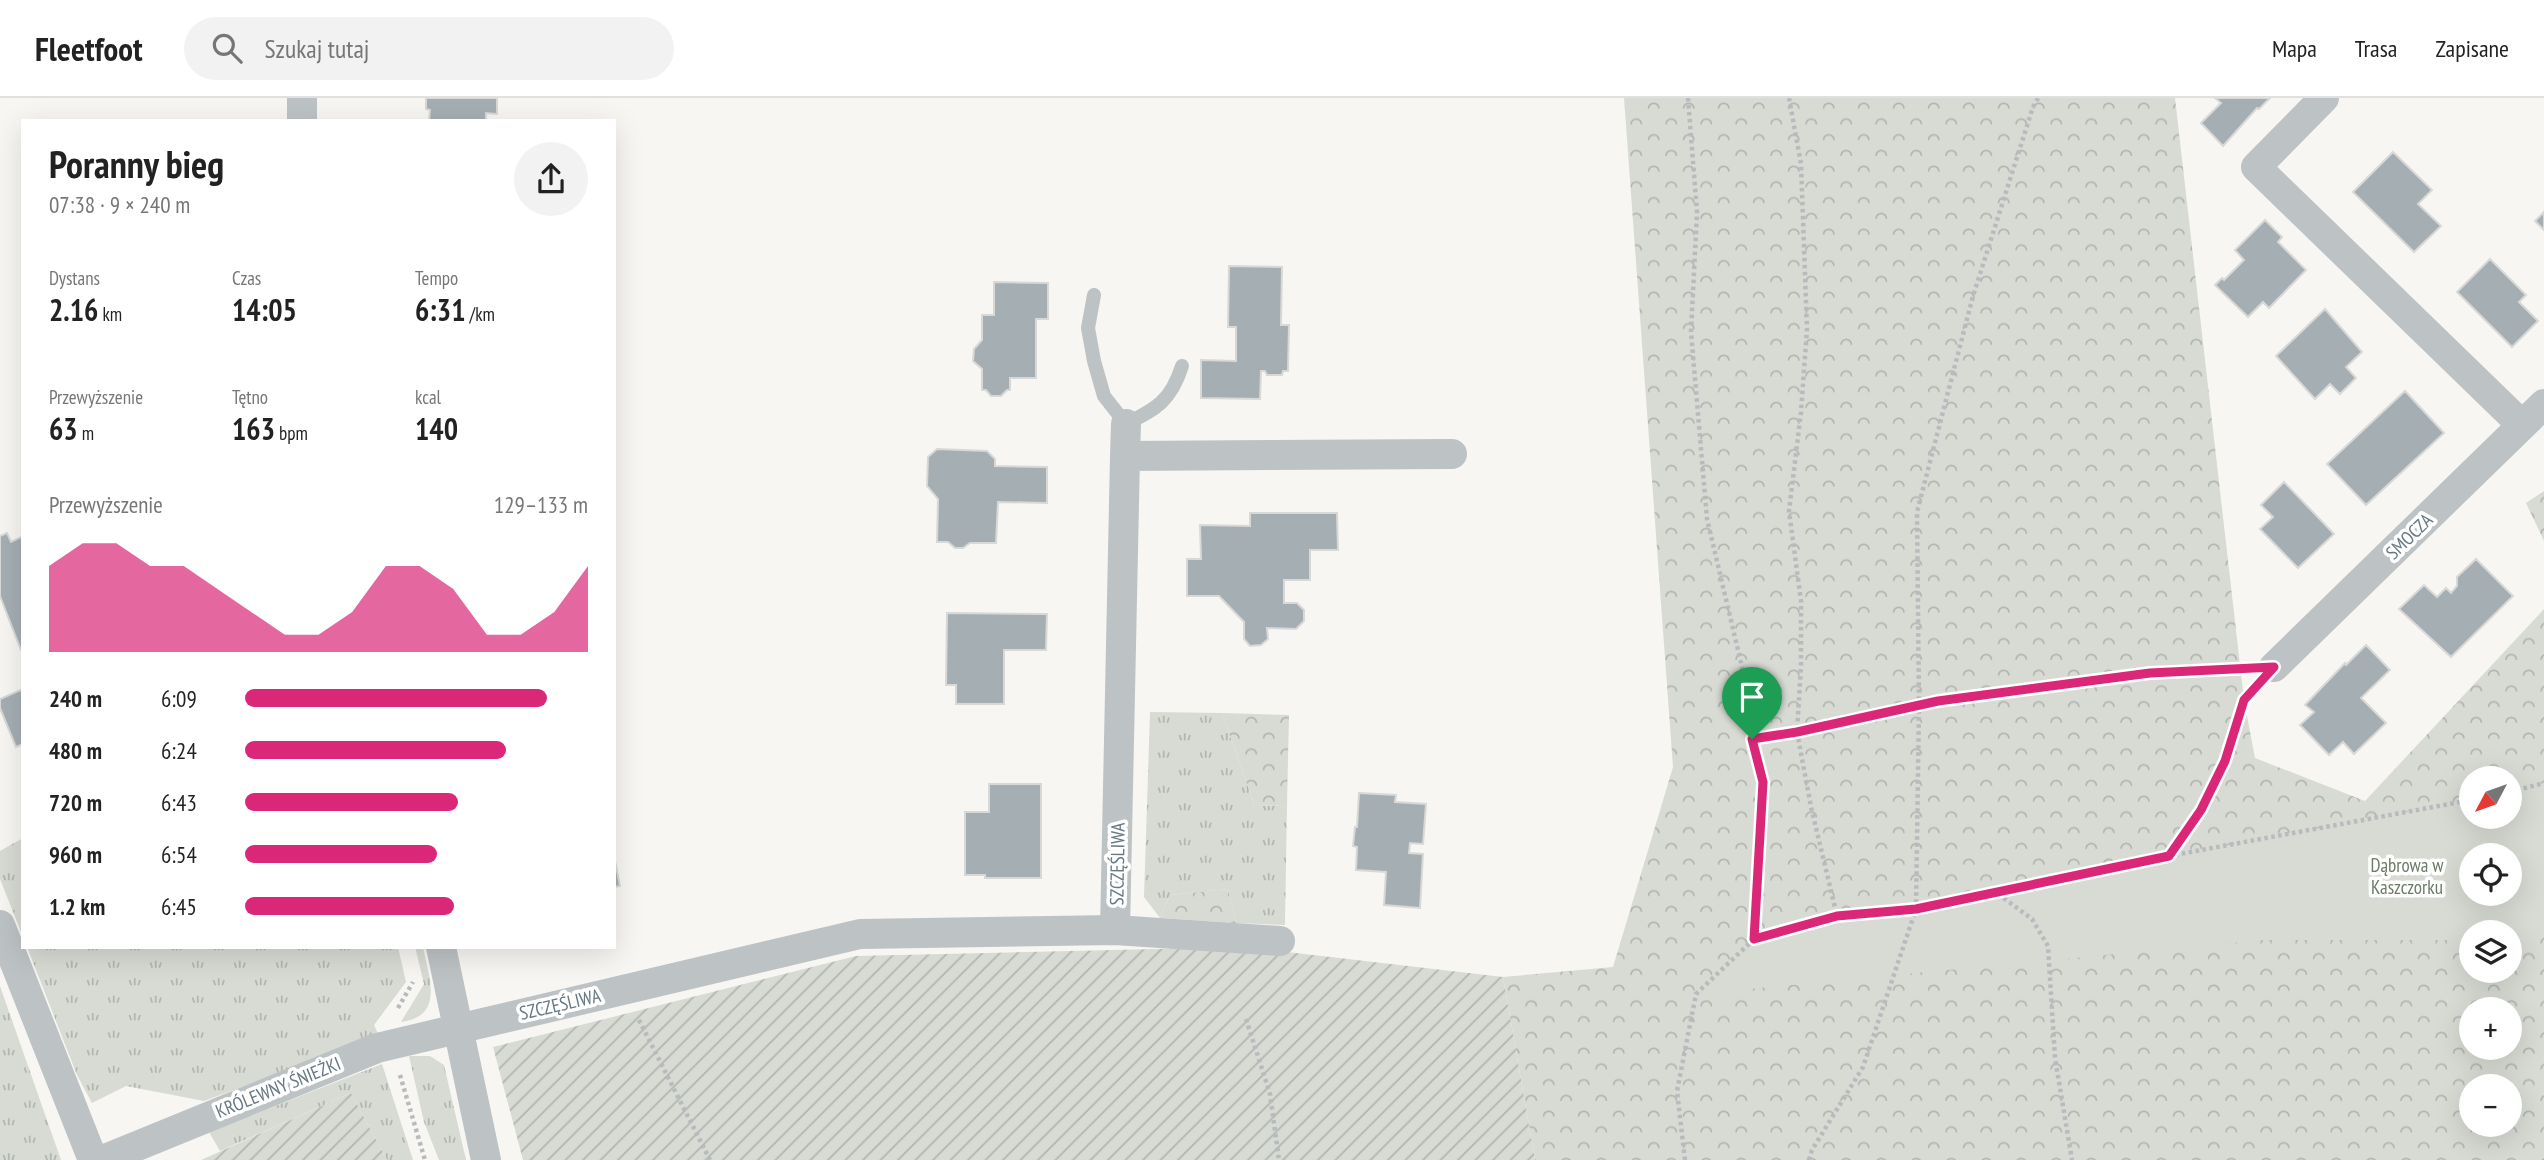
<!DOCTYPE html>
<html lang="pl">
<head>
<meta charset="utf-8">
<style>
	:root { --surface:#fff; --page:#f2f2f2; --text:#222; --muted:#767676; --line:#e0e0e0; --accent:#db2777 }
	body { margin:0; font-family:"PT Sans Narrow",sans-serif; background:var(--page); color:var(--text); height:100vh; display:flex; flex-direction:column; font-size:26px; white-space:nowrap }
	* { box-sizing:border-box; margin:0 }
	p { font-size:23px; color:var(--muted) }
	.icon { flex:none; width:38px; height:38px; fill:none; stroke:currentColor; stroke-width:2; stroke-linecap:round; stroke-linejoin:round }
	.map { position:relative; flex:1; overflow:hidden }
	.panel { position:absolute; left:21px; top:21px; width:595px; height:830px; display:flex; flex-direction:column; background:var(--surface); border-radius:0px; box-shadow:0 7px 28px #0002 }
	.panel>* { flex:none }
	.needle { width:46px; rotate:229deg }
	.buttons { position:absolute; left:2459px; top:668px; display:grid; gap:14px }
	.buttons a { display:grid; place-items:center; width:63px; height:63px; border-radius:50%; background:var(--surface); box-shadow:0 7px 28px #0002; font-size:35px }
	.pin { position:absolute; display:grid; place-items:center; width:60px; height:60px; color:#fff; margin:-72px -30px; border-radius:50% 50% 50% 0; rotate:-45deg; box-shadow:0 0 7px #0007 }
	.pin .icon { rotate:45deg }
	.round { display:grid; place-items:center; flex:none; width:74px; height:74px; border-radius:37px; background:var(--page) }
	.summary { display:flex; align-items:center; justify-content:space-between; height:119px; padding:0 28px }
	h1 { font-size:38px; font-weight:600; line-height:52px }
	.metrics { display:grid; grid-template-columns:repeat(3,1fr); gap:10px; height:119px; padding:7px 28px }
	.metrics div { display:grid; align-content:center }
	.metrics b { font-size:30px; font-weight:600 }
	.metrics small { font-size:19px; font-weight:400 }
	.metrics p { font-size:19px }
	.chart { height:196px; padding:14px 28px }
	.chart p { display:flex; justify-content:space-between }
	.chart svg { width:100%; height:126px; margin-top:7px; fill:var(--accent); opacity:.7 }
	ul { padding:0 28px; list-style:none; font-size:23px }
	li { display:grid; grid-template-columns:112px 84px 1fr; align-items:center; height:52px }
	li i { height:18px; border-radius:9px; background:var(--accent) }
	header { display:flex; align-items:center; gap:42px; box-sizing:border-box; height:98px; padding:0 35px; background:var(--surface); border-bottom:2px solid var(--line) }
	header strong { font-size:33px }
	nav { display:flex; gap:38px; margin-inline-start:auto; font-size:24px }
	.search { width:490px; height:63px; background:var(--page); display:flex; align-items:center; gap:18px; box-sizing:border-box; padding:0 24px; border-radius:38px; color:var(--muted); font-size:26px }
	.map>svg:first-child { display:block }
	.grass { fill:url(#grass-tufts) }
	.forest { fill:url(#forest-crowns); fill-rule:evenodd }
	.park { fill:#d7dbd3; fill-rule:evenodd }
	.garden { fill:url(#garden-furrows) }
	.building { fill:#a5aeb3; stroke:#d8d8d6; stroke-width:2 }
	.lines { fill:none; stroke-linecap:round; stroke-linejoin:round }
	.path { stroke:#b8bbbd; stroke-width:4.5; stroke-dasharray:3.5 3.5; stroke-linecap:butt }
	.lane { stroke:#bdc2c5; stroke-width:14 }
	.street { stroke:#bdc2c5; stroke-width:30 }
	.route-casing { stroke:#fff; stroke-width:14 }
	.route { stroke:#db2777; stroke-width:9 }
	.labels { text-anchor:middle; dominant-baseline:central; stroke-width:7; stroke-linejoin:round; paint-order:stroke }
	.street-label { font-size:19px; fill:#677983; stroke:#fff }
	.park-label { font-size:19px; fill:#6b7b65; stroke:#fff }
</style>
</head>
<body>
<header>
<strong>Fleetfoot</strong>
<div class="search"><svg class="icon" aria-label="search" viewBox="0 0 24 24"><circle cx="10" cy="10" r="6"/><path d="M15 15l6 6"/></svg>Szukaj tutaj</div>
<nav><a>Mapa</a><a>Trasa</a><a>Zapisane</a></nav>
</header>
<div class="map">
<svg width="2544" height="1062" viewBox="0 0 2544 1062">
	<defs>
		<pattern id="grass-tufts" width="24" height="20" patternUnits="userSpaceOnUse" patternTransform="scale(1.75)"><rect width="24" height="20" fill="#d7dbd3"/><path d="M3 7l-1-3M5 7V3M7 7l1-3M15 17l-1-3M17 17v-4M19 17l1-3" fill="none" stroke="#b2b6b1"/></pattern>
		<pattern id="forest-crowns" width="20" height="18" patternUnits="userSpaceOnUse" patternTransform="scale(1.75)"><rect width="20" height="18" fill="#d7dbd3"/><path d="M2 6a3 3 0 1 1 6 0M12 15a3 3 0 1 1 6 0" fill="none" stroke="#b2b6b1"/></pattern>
		<pattern id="garden-furrows" width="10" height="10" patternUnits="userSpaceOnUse" patternTransform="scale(1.75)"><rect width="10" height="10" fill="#d7dbd3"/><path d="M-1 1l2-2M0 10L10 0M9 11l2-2" fill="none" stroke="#b2b6b1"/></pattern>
	</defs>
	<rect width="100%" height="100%" fill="#f7f6f3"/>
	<!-- grass -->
	<path class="grass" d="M1150 614 1222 615 1255 708 1287 707 1285 827 1236 825 1228 791 1170 797 1160 820 1144 799Z
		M23 740V839L0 781V753Z
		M27 849H398L406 884 374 927 379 938 204 1003 126 988 92 1005 77 977Z
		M415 849H423C429 880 445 918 401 924L424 886Z
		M0 888 61 1062H0Z
		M409 958H430L444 967 466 1062H439L424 1024Z
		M382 966 413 1062H387L351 995 220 1053 209 1034Z"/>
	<!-- forest -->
	<path class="forest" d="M1624 0H2175L2244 602 2255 660 2365 703 2544 511V1062H1535L1503 879 1613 869 1673 669ZM2471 681H2510V719H2471ZM2471 758H2510V796H2471ZM2471 835H2510V873H2471ZM2471 912H2510V950H2471ZM2471 989H2510V1027H2471Z
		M2544 393V443L2526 405Z
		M1222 615 1289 617 1287 707 1255 708Z
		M1228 791 1236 825 1160 820 1170 797Z"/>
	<!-- park -->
	<path class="park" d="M2544 685V835L2510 839V835H2471V842H2263L1696 896 1754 841 1837 818 1916 811 2169 758 2471 702V719H2510V694ZM2471 758H2510V796H2471Z"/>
	<!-- garden -->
	<path class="garden" d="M1243 849 1503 879 1535 1062H523L493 949 856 858Z
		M351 995 387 1062H201L210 1058Z"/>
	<!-- building -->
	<path class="building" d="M426 0H497V16L486 15V23H429L430 12 426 11Z
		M2215 0H2270L2259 11 2257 10 2223 48 2201 25 2221 5Z
		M2393 54 2432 92 2418 106 2441 128 2414 154 2353 94Z
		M2544 114V132L2535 123Z
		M2265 122 2282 139 2278 144 2306 172 2269 210 2263 204 2248 219 2215 187 2222 180 2224 182 2244 162 2235 152Z
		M2490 161 2526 197 2519 204 2538 223 2512 249 2457 194Z
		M1229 168 1282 169 1281 227H1289L1288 273H1283L1282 277H1267L1265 273H1261L1260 301 1201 300V262L1236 263V229H1228Z
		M994 184 1048 185V221H1036V280H1010V292H1007L1001 298H991L986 292H982V271L973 263 974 251 982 242V217H994Z
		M2325 211 2362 254 2346 269 2356 280 2340 296 2330 286 2315 301 2276 258Z
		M2405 293 2444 335 2366 407 2327 366Z
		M937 351 987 353 995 361V368L1047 369V405L998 404 996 445H970L963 450H955L948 444H937L938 401 927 388 928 359Z
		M2284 384 2334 436 2298 470 2260 431 2273 419 2261 407Z
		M1250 415H1337L1338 452H1310V482H1284V505H1297L1304 512V523L1296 531 1267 530 1268 541 1261 547 1250 548 1244 541V524L1219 498H1187V461H1201L1200 427 1250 428Z
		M7 435 11 444 23 438V552H21L0 498V438Z
		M2476 461 2513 498 2451 559 2399 511 2424 487 2437 499 2446 490 2451 495 2457 488V479Z
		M947 515 1047 516 1046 552H1004V606H956V587H946Z
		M2366 547 2390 572 2361 600 2386 625 2354 656 2343 644 2329 657 2300 627 2314 614 2305 607 2345 565 2346 567Z
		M23 591V646L16 649 0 610V601Z
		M989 686H1041V780H985V777H965V714H989Z
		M1359 695 1396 697 1395 704 1426 706 1423 746 1410 745 1409 755 1423 756 1420 810 1384 807 1386 774 1356 772 1357 749 1353 748 1355 729H1357Z
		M614 758 620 788 614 789Z"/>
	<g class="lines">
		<!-- path -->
		<path class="path" d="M1688 0 1697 114 1691 234 1707 421 1742 569 1752 641 1763 684 1754 841
			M1789 0 1801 66 1807 231 1801 314 1789 413 1801 503V568L1797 634 1811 709 1837 818
			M1752 641C1815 631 1877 613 1940 602 2038 585 2142 575 2242 571
			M2510 694 2544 685
			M2169 758C2190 728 2211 698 2225 664 2234 641 2235 612 2252 593
			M1998 796 2032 821 2048 848 2055 960 2072 1062
			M398 910 413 884
			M1246 921 1270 996 1279 1062
			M639 922 710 1062
			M400 977 425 1062
			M1685 1062 1677 993 1696 896 1754 841 1837 818 1916 811 1919 608 1917 414 1973 198 2033 9 2038 0
			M1809 1062 1812 1052 1863 969 1916 811 2169 758 2471 702"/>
		<!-- lane -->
		<path class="lane" d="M1094 197 1088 230 1094 263 1104 298 1126 326C1156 311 1171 303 1182 268"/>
		<!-- street -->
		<path class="street" d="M302 0V23
			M2324 0 2256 69 2522 327
			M1125 358 1126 326
			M2274 569 2544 306
			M0 827 93 1062
			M1115 832 1280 843
			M441 849 486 1062
			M103 1062 377 950 860 836 1115 832 1125 358 1452 356"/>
	</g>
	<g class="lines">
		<!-- route casing -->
		<g class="route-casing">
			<path id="route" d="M2274 569 2244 602 2225 663 2201 712 2169 758 1916 811 1837 818 1754 841 1763 684 1752 641 1797 634 1938 603 2150 575Z"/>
		</g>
		<!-- route -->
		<use href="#route" class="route"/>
	</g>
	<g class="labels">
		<!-- street labels -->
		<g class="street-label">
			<text transform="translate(2409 438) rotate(-44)">SMOCZA</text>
			<text transform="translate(1117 766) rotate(-89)">SZCZĘŚLIWA</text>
			<text transform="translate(560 906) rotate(-13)">SZCZĘŚLIWA</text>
			<text transform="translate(278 989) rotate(-22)">KRÓLEWNY ŚNIEŻKI</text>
		</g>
		<!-- park labels -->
		<g class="park-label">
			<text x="2407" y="767">Dąbrowa w<tspan x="2407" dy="22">Kaszczorku</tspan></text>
		</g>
	</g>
</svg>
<div class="buttons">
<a><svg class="needle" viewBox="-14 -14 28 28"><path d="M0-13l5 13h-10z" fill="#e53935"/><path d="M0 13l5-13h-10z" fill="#767676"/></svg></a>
<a><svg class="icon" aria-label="locate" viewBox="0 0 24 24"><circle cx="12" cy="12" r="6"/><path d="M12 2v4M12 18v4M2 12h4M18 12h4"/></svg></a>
<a><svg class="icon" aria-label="layers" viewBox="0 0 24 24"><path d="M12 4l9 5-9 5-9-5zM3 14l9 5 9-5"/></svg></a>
<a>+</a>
<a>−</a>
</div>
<div class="pin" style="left:1752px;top:641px;background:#1e9e55"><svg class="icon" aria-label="arrive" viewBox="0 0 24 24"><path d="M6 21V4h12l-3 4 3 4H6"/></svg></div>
<section class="panel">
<div class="summary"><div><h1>Poranny bieg</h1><p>07:38 · 9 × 240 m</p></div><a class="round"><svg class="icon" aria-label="share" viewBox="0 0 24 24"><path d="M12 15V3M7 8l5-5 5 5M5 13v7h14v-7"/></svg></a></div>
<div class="metrics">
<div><p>Dystans</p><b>2.16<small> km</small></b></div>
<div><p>Czas</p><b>14:05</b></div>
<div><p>Tempo</p><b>6:31<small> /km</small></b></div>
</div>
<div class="metrics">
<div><p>Przewyższenie</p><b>63<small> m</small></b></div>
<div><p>Tętno</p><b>163<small> bpm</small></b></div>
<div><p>kcal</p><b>140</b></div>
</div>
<div class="chart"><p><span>Przewyższenie</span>129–133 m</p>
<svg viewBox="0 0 160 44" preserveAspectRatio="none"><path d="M0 44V14L10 6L20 6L30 14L40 14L50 22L60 30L70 38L80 38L90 30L100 14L110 14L120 22L130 38L140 38L150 30L160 14V44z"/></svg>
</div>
<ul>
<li><b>240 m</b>6:09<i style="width:88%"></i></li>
<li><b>480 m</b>6:24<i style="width:76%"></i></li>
<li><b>720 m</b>6:43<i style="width:62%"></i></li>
<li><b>960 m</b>6:54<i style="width:56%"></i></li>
<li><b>1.2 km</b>6:45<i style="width:61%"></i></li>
</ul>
</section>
</div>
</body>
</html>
